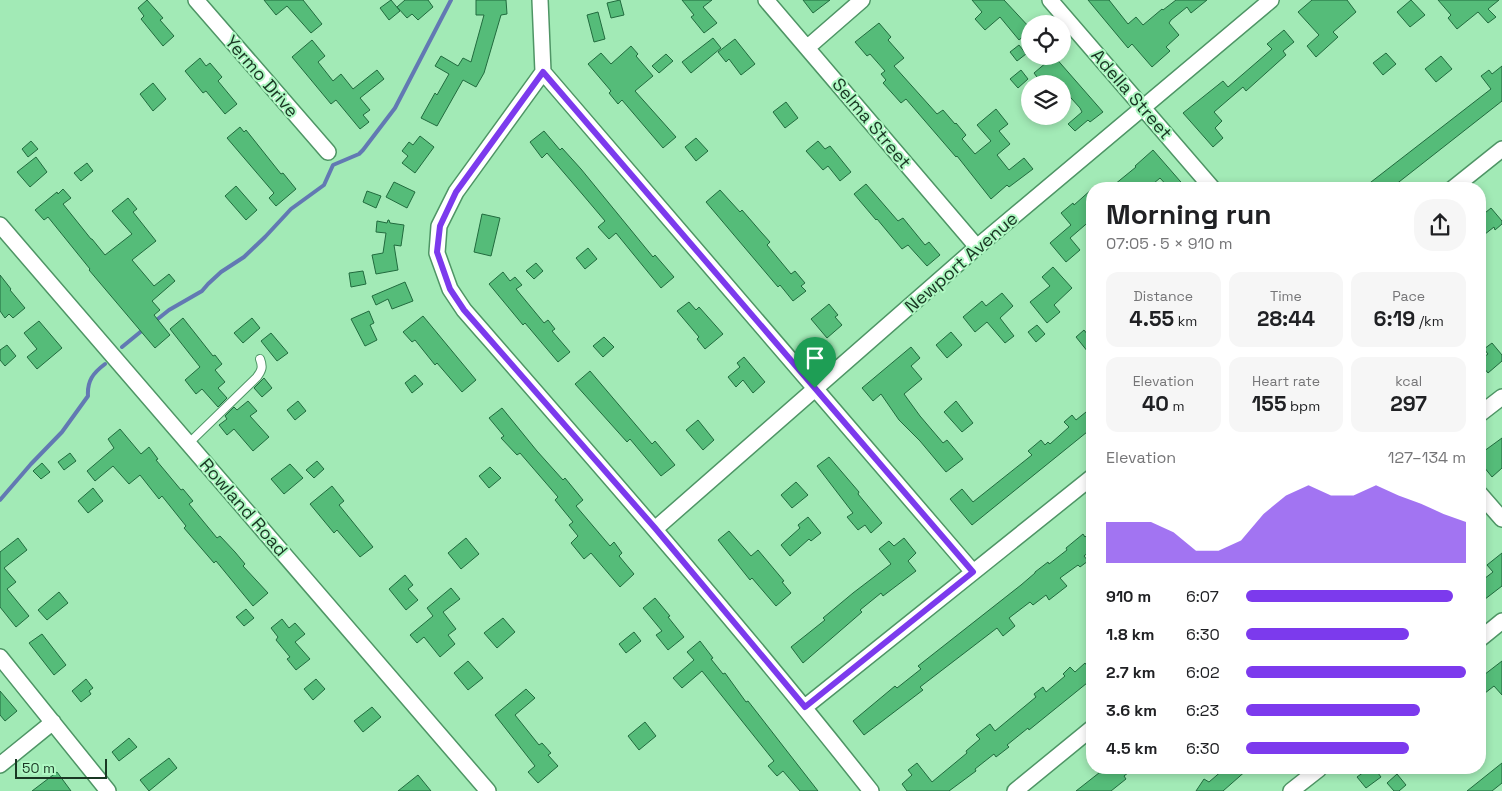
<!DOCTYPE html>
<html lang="en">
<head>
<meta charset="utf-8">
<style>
	:root { --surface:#fff; --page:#f6f6f6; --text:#202124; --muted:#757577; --accent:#7c3aed }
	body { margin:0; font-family:"Space Grotesk",sans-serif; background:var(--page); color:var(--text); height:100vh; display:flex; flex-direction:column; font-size:19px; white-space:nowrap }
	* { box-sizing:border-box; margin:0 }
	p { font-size:16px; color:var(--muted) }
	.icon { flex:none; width:28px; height:28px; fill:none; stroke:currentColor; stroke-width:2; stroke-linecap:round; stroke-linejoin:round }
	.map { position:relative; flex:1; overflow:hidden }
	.drawer { position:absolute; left:1086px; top:182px; width:400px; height:592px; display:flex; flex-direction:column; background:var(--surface); border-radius:20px; box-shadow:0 2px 8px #0003 }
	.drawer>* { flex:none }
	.fabs { position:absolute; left:1021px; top:15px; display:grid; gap:10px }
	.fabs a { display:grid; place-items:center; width:50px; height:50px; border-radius:50%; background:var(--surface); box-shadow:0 2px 8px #0003; font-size:25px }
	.scale { position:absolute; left:15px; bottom:12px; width:92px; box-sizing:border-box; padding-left:5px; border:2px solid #193723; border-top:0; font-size:14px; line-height:18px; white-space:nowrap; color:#193723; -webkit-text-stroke:4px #aff8c3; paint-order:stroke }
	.pin { position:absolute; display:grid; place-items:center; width:42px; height:42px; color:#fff; margin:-51px -21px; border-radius:50% 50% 50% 0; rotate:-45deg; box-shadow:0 0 5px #0007 }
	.pin .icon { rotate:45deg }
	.round { display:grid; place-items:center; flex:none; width:52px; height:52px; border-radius:20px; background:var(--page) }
	.overview { display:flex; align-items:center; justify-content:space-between; height:85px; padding:0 20px }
	h1 { font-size:28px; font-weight:700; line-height:38px }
	.figures { display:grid; grid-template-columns:repeat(3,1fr); gap:8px; height:85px; padding:5px 20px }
	.figures div { display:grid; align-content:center; border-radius:12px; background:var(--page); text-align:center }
	.figures b { font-size:21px; font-weight:700 }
	.figures small { font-size:14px; font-weight:400 }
	.figures p { font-size:14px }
	.chart { height:140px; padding:10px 20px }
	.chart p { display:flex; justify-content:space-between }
	.chart svg { width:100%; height:90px; margin-top:5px; fill:var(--accent); opacity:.7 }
	ul { padding:0 20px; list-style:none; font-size:16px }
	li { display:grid; grid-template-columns:80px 60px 1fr; align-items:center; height:38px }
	li i { height:12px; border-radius:6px; background:var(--accent) }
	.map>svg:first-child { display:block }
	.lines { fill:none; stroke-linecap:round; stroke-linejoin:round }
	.stream { stroke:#6279b3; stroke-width:4 }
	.building { fill:#55bc79; stroke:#216b3e }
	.lane-casing { stroke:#4e9565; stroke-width:10 }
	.street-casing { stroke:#4e9565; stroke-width:18 }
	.lane { stroke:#fff; stroke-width:8 }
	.street { stroke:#fff; stroke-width:15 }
	.route-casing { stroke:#fff; stroke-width:10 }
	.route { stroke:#7c3aed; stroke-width:6 }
	.labels { text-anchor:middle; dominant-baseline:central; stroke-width:4; stroke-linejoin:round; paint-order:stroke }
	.street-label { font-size:18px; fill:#193723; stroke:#aff8c3 }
</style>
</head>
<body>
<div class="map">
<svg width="1502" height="791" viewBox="0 0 1502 791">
	<rect width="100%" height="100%" fill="#a2eab6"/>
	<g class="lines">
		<!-- stream -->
		<path class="stream" d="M154 322 169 310 202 291 208 284 221 272 244 257 265 237 291 209 324 185 333 165 359 154 363 150 395 108 451 0
			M122 347 144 329
			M0 500 31 464 62 432 88 396C87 381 93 373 105 364"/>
	</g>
	<!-- building -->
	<path class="building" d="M147 0 163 18 160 20 174 36 163 46 141 19 144 16 138 8Z
		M264 0H303L322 24 311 33 287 6 276 15Z
		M391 0 400 11 389 20 380 8Z
		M405 0H428L433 7 418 20 412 14 407 18 397 7Z
		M476 0H506L507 14 501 15 484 73 476 87 463 80 437 126 421 118 435 93 437 95 449 74 435 66 441 56 458 66 463 58 471 62 484 15H476Z
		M620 0 624 15 611 18 607 3Z
		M682 0H712L703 7 717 23 704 33 691 17 694 15Z
		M803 0H830L813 13Z
		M972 0H1004L1030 28V31L1019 40 1000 17 985 30 975 19 982 12Z
		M1088 0H1109L1128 24 1136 17 1143 25 1162 9 1163 10 1176 0H1207L1191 13 1187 7 1171 20 1169 23 1179 35 1166 47 1170 51 1152 67 1132 44 1128 48Z
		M1312 0H1347L1356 12 1333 32 1338 37 1316 57 1307 46 1319 35 1298 12Z
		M1411 0 1425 15 1410 27 1397 12Z
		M1438 0H1499L1488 9 1496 17 1488 23 1478 12 1457 29 1448 18 1451 15Z
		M598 12 605 39 594 42 587 15Z
		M879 23 891 37 888 40 904 58 894 66 937 114 943 110 955 124 956 123 966 135 962 139 975 154 991 141 977 125 996 109 1008 124 999 131 1010 144 997 155 1009 170 1024 158 1033 169 1009 187 1007 185 991 199 957 156 956 157 906 99 901 103 883 83 886 80 881 74 885 71 870 54 867 56 855 42Z
		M1284 30 1294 42 1283 51 1286 55 1246 91 1243 87 1214 112 1222 121 1215 128 1223 138 1213 147 1183 113 1223 81 1228 87 1272 49 1267 44Z
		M713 38 721 48 691 73 682 62Z
		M735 39 755 64 741 75 729 59 726 62 718 52Z
		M312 40 325 56 318 62 333 81 341 74 353 89 377 70 384 79 360 98 370 110 363 115 369 122 360 129 336 100 331 104 292 57Z
		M1019 45 1026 54 1017 61 1010 52Z
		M631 46 638 54 636 56 653 76 635 91 676 137 663 148 622 100 618 104 609 93 611 91 588 64 601 53 611 64Z
		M1386 53 1396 64 1383 75 1373 63Z
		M666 54 673 61 659 73 652 66Z
		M1054 56 1103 112 1090 122 1088 120 1075 131 1068 124 1082 112 1080 108 1062 88V84H1042L1034 73Z
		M1441 56 1452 69 1436 82 1425 69Z
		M200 58 206 66 210 63 222 77 218 81 237 104 225 114 206 91 203 93 185 71Z
		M1502 66V101L1390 189H1362L1491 89 1481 76 1489 70 1492 74Z
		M1021 70 1028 79 1018 88 1010 79Z
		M153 83 166 99 153 111 140 94Z
		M786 102 798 118 785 128 773 112Z
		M240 127 244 132 246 130 281 174 283 173 296 189 276 206 269 198 274 193 227 138Z
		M544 131 560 150 562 148 581 169 653 257 655 255 674 277 661 288 616 233 609 239 598 227 605 221 583 195 547 153 542 158 530 142Z
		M420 136 434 147 415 173 402 163 408 156 402 151 409 142 413 145Z
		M696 138 708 151 696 161 685 147Z
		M31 141 38 149 28 157 22 149Z
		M818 141 825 149 830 146 851 172 840 181 828 166 823 170 806 151Z
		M1153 150 1187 189H1170L1160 178 1147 189H1109L1136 167 1135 166Z
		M36 157 47 172 30 187 17 172Z
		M87 163 93 171 81 181 74 173Z
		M394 182 415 192 407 208 386 197Z
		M866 184 898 221 903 218 925 245 929 242 940 255 927 266 908 245 902 249 877 219 876 220 854 194Z
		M236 186 257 210 246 220 225 196Z
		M63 189 71 198 63 204 91 239H92L105 255 132 234 112 211 128 198 137 209 133 212 156 241 132 260 154 286 169 274 175 281 152 301 160 310 154 315 170 335 155 348 89 270 90 269 48 217 44 220 35 210 57 192 58 194Z
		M1092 189V219L1070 238 1080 250 1066 262 1050 243 1071 225 1061 213 1073 203 1074 205Z
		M720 190 740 212 742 210 761 232 770 242 767 245 791 274 795 271 805 283 801 286 806 291 793 301 780 285 778 287 706 202Z
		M367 191 381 196 376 208 363 202Z
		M1491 208 1502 221V224L1495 230 1494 227 1480 238V217Z
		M482 214 500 218 491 256 474 252Z
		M388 220H389L390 223 404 225 401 246 394 245 398 270 376 274 372 255 383 253 386 233 376 232 377 221 387 223Z
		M588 248 597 259 585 269 576 258Z
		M536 263 543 271 534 279 526 271Z
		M1053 267 1072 288 1054 305 1060 312 1047 323 1030 302 1050 286 1042 277Z
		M363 271 366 284 351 287 349 273Z
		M503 272 510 281 515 277 522 285 516 289 544 323 548 320 555 329 552 331 570 352 558 362 525 323 523 325 489 284Z
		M0 275 11 289 10 290 25 308 13 318 9 314 5 318 0 311Z
		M405 282 413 301 392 309 388 299 376 305 372 296Z
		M1002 293 1013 306 1000 318 1014 336 1005 343 987 322 975 332 963 317 982 301 986 306Z
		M689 302 696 310 699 307 723 334 705 349 697 339 699 337 677 311Z
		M829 304 838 315 835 317 842 325 827 338 811 319Z
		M369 311 374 323 370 325 377 340 365 346 351 319Z
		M423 316 476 380 462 392 437 363 435 365 415 340 412 342 403 332Z
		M183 318 213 356 215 355 222 364 215 370 225 382 218 388 227 398 218 407 202 389 196 394 185 380 200 367 170 329Z
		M252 318 260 328 243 343 234 333Z
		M39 321 62 348 37 369 27 357 37 349 24 333Z
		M1037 325 1045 334 1036 342 1028 332Z
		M1084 330 1092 340V357L1076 337Z
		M951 332 962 345 947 358 936 345Z
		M271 333 288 353 277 361 261 341Z
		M604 337 614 347 603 357 593 346Z
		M1492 343 1502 355V361L1488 373 1480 363V360L1488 354 1484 349Z
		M7 345 16 356 5 366 0 360V350Z
		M911 347 920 358 911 366 922 379 904 394 920 416 943 443 947 440 963 459 946 472 920 441 899 420 881 394 873 401 862 388Z
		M744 357 765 382 753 393 743 380 736 387 728 377 740 367 737 363Z
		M590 371 652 444 655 441 675 465 661 476 630 439 627 442 575 384Z
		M415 375 423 384 412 393 405 383Z
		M264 378 272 388 262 397 254 388Z
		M248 401 257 411 250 416 269 437 253 451 234 429 227 435 219 425 227 419 225 416 234 407 237 410Z
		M298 401 306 411 295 420 287 410Z
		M956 401 973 423 962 432 944 412Z
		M502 408 537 451 563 480 565 478 583 500 576 506 610 546 614 542 622 553 619 556 634 574 620 587 591 553 584 559 571 543 578 536 569 525 573 522 555 500 558 497 520 453 517 455 501 438 504 436 489 418Z
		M1086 412 1092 421V428L972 525 950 499 962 489 973 502 1032 455 1028 451 1041 440 1045 445 1048 442 1050 444 1069 427 1064 422 1072 415 1076 420Z
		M698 420 714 440 703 450 686 430Z
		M120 429 141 454 149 447 158 459 156 460 181 490 183 489 193 501 189 504 217 538 220 536 235 552 245 564 243 566 268 593 253 606 216 561 214 563 184 528 186 526 162 496 159 499 140 475 129 484 113 466 95 481 87 471 114 448 108 439Z
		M1502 438V468L1492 477 1480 462V454Z
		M70 453 76 461 64 470 58 462Z
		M829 457 859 492 858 494 882 523 871 533 865 525 858 530 847 517 853 513 817 466Z
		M317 461 324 469 314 478 306 470Z
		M42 463 50 472 41 479 33 471Z
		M290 464 303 478 284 494 271 479Z
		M490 467 501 478 489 488 479 476Z
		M796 482 808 495 792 508 781 495Z
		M332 486 344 501 339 505 373 547 360 557 337 530 334 533 310 504Z
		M93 488 103 501 88 513 78 501Z
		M808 517 821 533 811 541 809 539 790 556 781 545 800 528 798 525Z
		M1092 530V549L1084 556 1088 561 1080 567 1078 565 1060 578 1067 586 1049 600 1046 595 1033 605 1030 602 1009 618 1015 626 1003 636 997 628 920 687 923 690 864 735 853 721 895 686 897 688 921 669 918 666 1021 585 1035 573V572L1048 562 1049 564 1067 550 1066 548 1083 534 1085 537Z
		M729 531 751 556 758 550 784 581 782 582 791 593 776 606 752 578 750 580 718 540Z
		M18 538 27 550 4 568 16 582 7 589 29 616 16 627 0 607V552Z
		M466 538 479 554 461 569 448 553Z
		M904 538 916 553 908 561 916 571 883 596 881 593 860 610 862 612 803 663 791 647 825 620 823 618 853 593 891 564 879 549 889 541 894 546Z
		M1502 553V586L1480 603V582L1493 572 1487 565Z
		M405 575 413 585 408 589 418 600 406 610 389 589Z
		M451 588 460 599 443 612 456 629 448 635 455 644 440 657 424 637 417 643 410 635 433 616 427 608Z
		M59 592 68 603 47 620 38 610Z
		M655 598 670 616 668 617 684 637 668 650 656 635 662 631 643 608Z
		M246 609 254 618 244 626 236 617Z
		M503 618 515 632 497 648 484 633Z
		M282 619 289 628 295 623 305 634 295 642 310 659 296 670 287 659 290 657 276 640 278 637 271 628Z
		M634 632 641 641 626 653 619 644Z
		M42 634 66 665 54 675 29 643Z
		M700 641 713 658 711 659 723 674 725 673 746 702 748 701 818 791H800L783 771 777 776 768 766 774 761 702 671 682 688 673 678 694 660 687 652Z
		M468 661 483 678 468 690 454 673Z
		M1502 661V695L1494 686 1480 697V678Z
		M1085 663 1092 672V679L1029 730 1028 728 1007 745 1009 747 996 757 994 754 975 769 976 771 949 791H907L902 784 912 775 908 770 917 763 932 782 967 753 966 751 980 739 976 735 990 724 995 731 1036 697 1034 694 1043 687 1046 692 1065 676 1063 674 1070 667 1075 672Z
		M86 679 93 688 89 691 91 694 81 702 72 691Z
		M316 679 325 689 313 700 304 689Z
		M526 689 535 698 515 715 539 745 542 743 551 753 548 755 558 766 538 783 528 772 535 766 495 715Z
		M0 691 17 711 5 721 0 715Z
		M372 707 381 717 363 732 354 721Z
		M645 722 656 736 639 750 628 736Z
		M129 738 137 747 119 761 112 752Z
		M169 758 177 768 149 791 140 780Z
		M1502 763V783L1492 791H1467Z
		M1104 769H1133L1124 776 1126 779 1111 791H1076Z
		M1224 769H1248L1223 791H1196L1204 779 1209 782Z
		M1368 769H1375L1381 777 1366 788 1357 777Z
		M57 772 71 791H32Z
		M1397 774 1406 785 1399 791H1394L1387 783Z
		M418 775 431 791H398Z"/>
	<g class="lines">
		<!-- lane casing -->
		<g class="lane-casing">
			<path id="lane" d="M189 443 257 377C262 370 263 367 260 359"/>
		</g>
		<!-- street casing -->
		<g class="street-casing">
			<path id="street" d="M196 0 328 152
				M540 0 543 72 456 192 439 226 437 253 450 289 464 310C602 468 741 626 871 791
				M766 0 977 247
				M1050 0 1213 189
				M808 47 862 0
				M543 72 973 572
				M1452 189 1502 149
				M0 225 488 791
				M1480 414 1502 397
				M1480 494 1502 519
				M655 529 977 247 1271 0
				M1480 639 1502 621
				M0 657 108 791
				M805 707 1092 477
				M0 765 53 722
				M1015 791 1092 728
				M1291 791 1319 769"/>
		</g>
		<!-- lane -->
		<use href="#lane" class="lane"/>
		<!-- street -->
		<use href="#street" class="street"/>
	</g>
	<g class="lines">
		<!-- route casing -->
		<g class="route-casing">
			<path id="route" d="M543 72 973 572 805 707 655 528 464 310 450 289 437 252 440 226 456 192Z"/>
		</g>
		<!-- route -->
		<use href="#route" class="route"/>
	</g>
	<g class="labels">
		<!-- street labels -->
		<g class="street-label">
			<text transform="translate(262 76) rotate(49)">Yermo Drive</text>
			<text transform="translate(1132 94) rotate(49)">Adella Street</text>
			<text transform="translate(872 123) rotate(50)">Selma Street</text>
			<text transform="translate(961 262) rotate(-41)">Newport Avenue</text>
			<text transform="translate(244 507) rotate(49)">Rowland Road</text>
		</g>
	</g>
</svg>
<div class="fabs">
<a><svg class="icon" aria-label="locate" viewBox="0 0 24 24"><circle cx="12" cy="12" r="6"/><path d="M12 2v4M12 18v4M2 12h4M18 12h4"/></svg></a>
<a><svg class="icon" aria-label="layers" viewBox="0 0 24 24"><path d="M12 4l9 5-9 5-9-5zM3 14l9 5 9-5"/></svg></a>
</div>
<div class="scale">50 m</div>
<div class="pin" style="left:815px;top:388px;background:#1e9e55"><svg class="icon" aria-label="arrive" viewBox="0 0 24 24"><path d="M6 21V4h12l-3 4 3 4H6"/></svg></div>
<section class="drawer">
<div class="overview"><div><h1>Morning run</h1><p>07:05 · 5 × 910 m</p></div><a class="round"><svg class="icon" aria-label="share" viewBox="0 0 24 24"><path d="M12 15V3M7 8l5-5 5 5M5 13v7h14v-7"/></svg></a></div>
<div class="figures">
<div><p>Distance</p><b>4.55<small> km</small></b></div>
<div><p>Time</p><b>28:44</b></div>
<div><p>Pace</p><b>6:19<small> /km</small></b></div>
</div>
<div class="figures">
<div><p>Elevation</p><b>40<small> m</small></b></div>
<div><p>Heart rate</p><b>155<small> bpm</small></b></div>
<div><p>kcal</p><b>297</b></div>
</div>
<div class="chart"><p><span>Elevation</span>127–134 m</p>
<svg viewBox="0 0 160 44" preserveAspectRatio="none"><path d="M0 44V24L10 24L20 24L30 29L40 38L50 38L60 33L70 20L80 11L90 6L100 11L110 11L120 6L130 11L140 15L150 20L160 24V44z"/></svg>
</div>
<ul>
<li><b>910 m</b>6:07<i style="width:94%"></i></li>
<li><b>1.8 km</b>6:30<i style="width:74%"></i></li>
<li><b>2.7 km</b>6:02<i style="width:100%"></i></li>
<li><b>3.6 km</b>6:23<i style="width:79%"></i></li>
<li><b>4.5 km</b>6:30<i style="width:74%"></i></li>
</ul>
</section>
</div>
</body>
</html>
